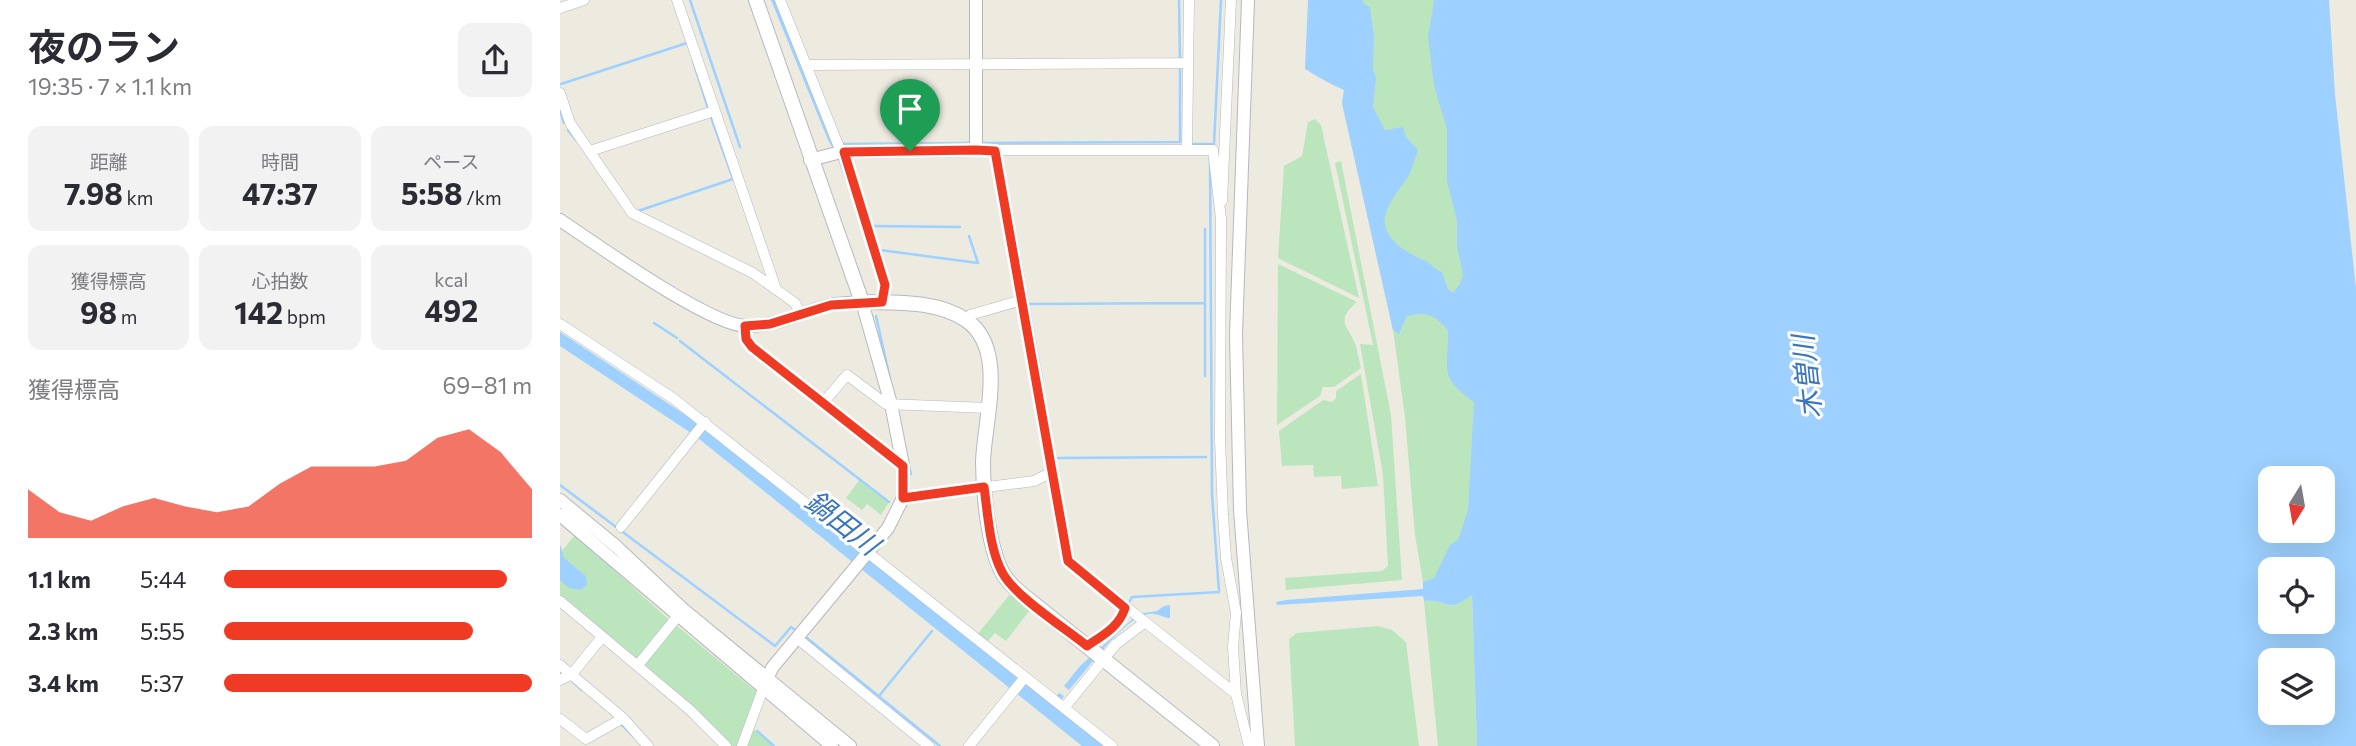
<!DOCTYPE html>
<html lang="ja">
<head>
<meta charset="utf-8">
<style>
	:root { --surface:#fff; --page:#f2f2f3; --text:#2b2b33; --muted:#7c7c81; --accent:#ef3b24 }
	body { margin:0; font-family:Commissioner,"Noto Sans JP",sans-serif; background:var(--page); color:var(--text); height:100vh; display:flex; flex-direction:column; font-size:26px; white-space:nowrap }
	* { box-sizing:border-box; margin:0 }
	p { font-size:23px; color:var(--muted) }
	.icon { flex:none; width:38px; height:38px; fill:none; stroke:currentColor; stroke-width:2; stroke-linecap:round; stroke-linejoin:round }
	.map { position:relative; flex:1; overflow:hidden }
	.panel { display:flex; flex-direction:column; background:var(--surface); width:560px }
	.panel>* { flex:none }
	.needle { width:46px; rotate:191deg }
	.tools { position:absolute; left:1698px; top:466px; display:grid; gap:14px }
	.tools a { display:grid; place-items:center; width:77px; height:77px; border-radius:14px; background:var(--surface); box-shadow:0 7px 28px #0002; font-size:35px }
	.pin { position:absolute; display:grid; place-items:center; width:60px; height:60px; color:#fff; margin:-72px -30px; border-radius:50% 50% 50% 0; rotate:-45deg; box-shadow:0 0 7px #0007 }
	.pin .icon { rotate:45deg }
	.round { display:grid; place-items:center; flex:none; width:74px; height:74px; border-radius:14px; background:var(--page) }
	.overview { display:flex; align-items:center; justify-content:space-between; height:119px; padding:0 28px }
	h1 { font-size:38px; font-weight:700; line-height:52px }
	.stats { display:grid; grid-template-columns:repeat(3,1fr); gap:10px; height:119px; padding:7px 28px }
	.stats div { display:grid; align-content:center; border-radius:14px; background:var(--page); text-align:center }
	.stats b { font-size:30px; font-weight:700 }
	.stats small { font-size:19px; font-weight:400 }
	.stats p { font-size:19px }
	.chart { height:196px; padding:14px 28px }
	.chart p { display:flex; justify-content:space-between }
	.chart svg { width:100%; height:126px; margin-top:7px; fill:var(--accent); opacity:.7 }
	ul { padding:0 28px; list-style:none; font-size:23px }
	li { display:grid; grid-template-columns:112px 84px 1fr; align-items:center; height:52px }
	li i { height:18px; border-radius:9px; background:var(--accent) }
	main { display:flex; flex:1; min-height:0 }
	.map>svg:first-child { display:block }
	.green { fill:#bbe6bd }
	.water { fill:#9ed1ff; fill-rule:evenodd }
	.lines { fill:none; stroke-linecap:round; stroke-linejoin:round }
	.stream { stroke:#9ed1ff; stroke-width:2.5 }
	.minor-casing { stroke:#b6b8be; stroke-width:11 }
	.tertiary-casing { stroke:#b6b8be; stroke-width:14 }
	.secondary-casing { stroke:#b6bac0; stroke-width:16 }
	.minor { stroke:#fff; stroke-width:10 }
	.tertiary { stroke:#fff; stroke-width:12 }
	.secondary { stroke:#fff; stroke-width:14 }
	.route-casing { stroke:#fff; stroke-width:14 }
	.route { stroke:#ef3b24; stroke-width:9 }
	.labels { text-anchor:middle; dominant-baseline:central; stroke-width:6; stroke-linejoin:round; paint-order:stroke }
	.water-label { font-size:28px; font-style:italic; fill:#3b76bd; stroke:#fff }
</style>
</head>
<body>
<main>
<section class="panel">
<div class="overview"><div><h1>夜のラン</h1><p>19:35 · 7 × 1.1 km</p></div><a class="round"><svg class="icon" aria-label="share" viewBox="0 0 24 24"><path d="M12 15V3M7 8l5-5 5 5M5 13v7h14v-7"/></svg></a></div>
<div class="stats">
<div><p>距離</p><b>7.98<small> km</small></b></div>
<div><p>時間</p><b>47:37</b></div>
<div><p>ペース</p><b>5:58<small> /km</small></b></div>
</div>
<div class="stats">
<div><p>獲得標高</p><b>98<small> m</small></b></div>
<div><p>心拍数</p><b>142<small> bpm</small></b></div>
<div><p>kcal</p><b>492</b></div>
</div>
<div class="chart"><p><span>獲得標高</span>69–81 m</p>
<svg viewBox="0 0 160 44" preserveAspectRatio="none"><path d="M0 44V27L10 35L20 38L30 33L40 30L50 33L60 35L70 33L80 25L90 19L100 19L110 19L120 17L130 9L140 6L150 14L160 27V44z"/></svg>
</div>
<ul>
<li><b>1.1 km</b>5:44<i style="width:92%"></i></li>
<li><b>2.3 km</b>5:55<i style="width:81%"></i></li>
<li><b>3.4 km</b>5:37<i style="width:100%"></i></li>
</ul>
</section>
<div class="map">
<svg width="1796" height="746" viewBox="0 0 1796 746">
	<rect width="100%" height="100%" fill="#edeae0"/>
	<!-- green -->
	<path class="green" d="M791 0H879L918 335 912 557 870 580 863 582 855 535 845 417 833 330 782 103 784 90 755 75Z
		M755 119 761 125 799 298 718 258 724 166 742 156 748 122Z
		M781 161 831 415 842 580 726 590 725 578 822 571 828 566 823 475 800 344 813 345 775 163Z
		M718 264 797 302C773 322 790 327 796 346 798 353 799 361 801 368L774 387H763L760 396 717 425Z
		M801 374 818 486 782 489 781 476 754 477 753 465 722 466 719 431 763 400 772 402 776 398V391Z
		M300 479 329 502 321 515 307 504 302 510 286 498Z
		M15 535 105 616 204 698 191 727 214 746H172L90 669 0 596V553Z
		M450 594 470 610 446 641 435 633 426 643 417 635Z
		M912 594 917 746H878L864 601C890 598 886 617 912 594Z
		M818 626 832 630 846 642 859 746H735L729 639 737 633Z"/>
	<!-- water -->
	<path class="water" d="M211 0H215L278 158 268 140Z
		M748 0H803V3L810 7 814 36 813 69 816 78 813 107 825 130 843 127 846 137 858 150C855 158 851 174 846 180 839 190 830 201 826 213 818 236 847 254 864 260 871 263 873 269 882 272L888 289 893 293 900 284 903 275 897 246V221L887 181V129L874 86 868 37 874 0H1769L1775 94 1796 289V746H917L912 595C884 616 891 598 864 601L863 596 717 605 716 602 726 600 863 589V582L874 578 890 545 898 540 908 510 914 402C877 376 889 369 888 331 876 315 866 311 847 316L839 334 833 330 782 103 784 90C770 84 758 77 745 69ZM1710 478H1762V530H1710ZM1710 569H1762V621H1710ZM1710 660H1762V712H1710Z
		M0 332 130 418 490 703 499 693 504 696 496 708 544 746H522L134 435 0 346Z
		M0 544 4 558 26 576 27 585 21 590 9 588 0 580Z
		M610 605V618C602 618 597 613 589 614 563 617 526 672 509 690L504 686 520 666 578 614 597 611 604 606Z"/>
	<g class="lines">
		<!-- stream -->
		<path class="stream" d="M130 0 180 147
			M619 0 620 61
			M133 61 148 108
			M1 84 127 43
			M0 110 4 123
			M8 130 16 140
			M422 143 620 142V68
			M279 144 410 143
			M633 144H654L661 0
			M278 156 295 203
			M441 157 454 225
			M78 211 173 179 151 117
			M312 226 400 227
			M645 229V376
			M455 231 482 380
			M320 250 418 263 409 236
			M468 304 644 303
			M316 316 330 379
			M94 323 117 338
			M120 341 329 502
			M482 385 508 533
			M495 458 646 457
			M348 462 351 474
			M0 485 215 646 231 627 234 629
			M509 540 514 560
			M569 603 572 597 659 592 652 495 650 159
			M247 638 380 746
			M0 672H1
			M13 682 22 690
			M319 696 372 631
			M62 725 73 736
			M197 731 214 746"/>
		<!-- minor casing -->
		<g class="minor-casing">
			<path id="minor" d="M117 0 215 286
				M220 0 281 152
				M0 8 24 0
				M247 65 627 63
				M0 93 10 123 72 213 193 273 235 303 241 315
				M416 150H653L661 219 660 440 663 515 666 558 676 613 673 647 676 694 689 746
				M627 150 629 0
				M30 151 154 111
				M435 151 508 561 676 694
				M284 152 325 285 322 302
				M662 201 671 0
				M406 320 410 315 462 300
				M0 324 114 399 552 746
				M185 326 186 339 192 347 343 465
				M263 403 287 375 326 404 428 408
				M343 498 474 481 492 472
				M61 527 145 422
				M0 601 130 710 166 746
				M238 639 369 746
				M527 646C543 635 559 627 565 608
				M0 665 63 718 88 746
				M78 665 117 617
				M0 680 12 674 42 637
				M504 708 556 644 584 623
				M0 719 26 739
				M26 739 63 718
				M182 746 203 689
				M409 746 465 677"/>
		</g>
		<!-- tertiary casing -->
		<g class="tertiary-casing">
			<path id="tertiary" d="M688 0 676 334 680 510 698 746
				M250 160 281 152 416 150V0
				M0 220C36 244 149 325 186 326 215 327 243 312 270 305 280 303 291 303 302 302L331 404 343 465V498L328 528 212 668 203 689
				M0 500 57 547 125 611 290 746
				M0 515 272 746"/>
		</g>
		<!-- secondary casing -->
		<g class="secondary-casing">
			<path id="secondary" d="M196 0 302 302C336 303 376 300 406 320 448 348 424 421 423 462 423 492 428 545 442 572 448 583 458 591 468 599L652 746"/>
		</g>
		<!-- minor -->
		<use href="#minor" class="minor"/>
		<!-- tertiary -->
		<use href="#tertiary" class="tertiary"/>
		<!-- secondary -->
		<use href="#secondary" class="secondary"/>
	</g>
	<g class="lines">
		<!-- route casing -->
		<g class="route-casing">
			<path id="route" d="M416 150 435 151 508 561 565 608C559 627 543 635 527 646 505 628 454 596 442 572 429 547 428 514 424 487L343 498V466L192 347 186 339 185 326 210 324 271 305 322 302 325 285 284 152Z"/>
		</g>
		<!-- route -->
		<use href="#route" class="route"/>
	</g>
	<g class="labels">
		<!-- water labels -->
		<g class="water-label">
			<text transform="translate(1246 377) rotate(-96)">木曽川</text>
			<text transform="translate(283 522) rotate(38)">鍋田川</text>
		</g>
	</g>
</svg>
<div class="tools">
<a><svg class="needle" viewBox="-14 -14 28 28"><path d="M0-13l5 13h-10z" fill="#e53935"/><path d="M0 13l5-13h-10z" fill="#7c7c81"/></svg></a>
<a><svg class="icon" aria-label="locate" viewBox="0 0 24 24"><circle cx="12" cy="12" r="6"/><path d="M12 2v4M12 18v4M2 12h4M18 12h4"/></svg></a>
<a><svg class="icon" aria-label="layers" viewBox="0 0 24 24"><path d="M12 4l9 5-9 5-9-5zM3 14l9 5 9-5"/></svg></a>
</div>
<div class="pin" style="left:350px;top:151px;background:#1e9e55"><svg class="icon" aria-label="arrive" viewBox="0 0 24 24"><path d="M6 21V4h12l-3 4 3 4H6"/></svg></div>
</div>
</main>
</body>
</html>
